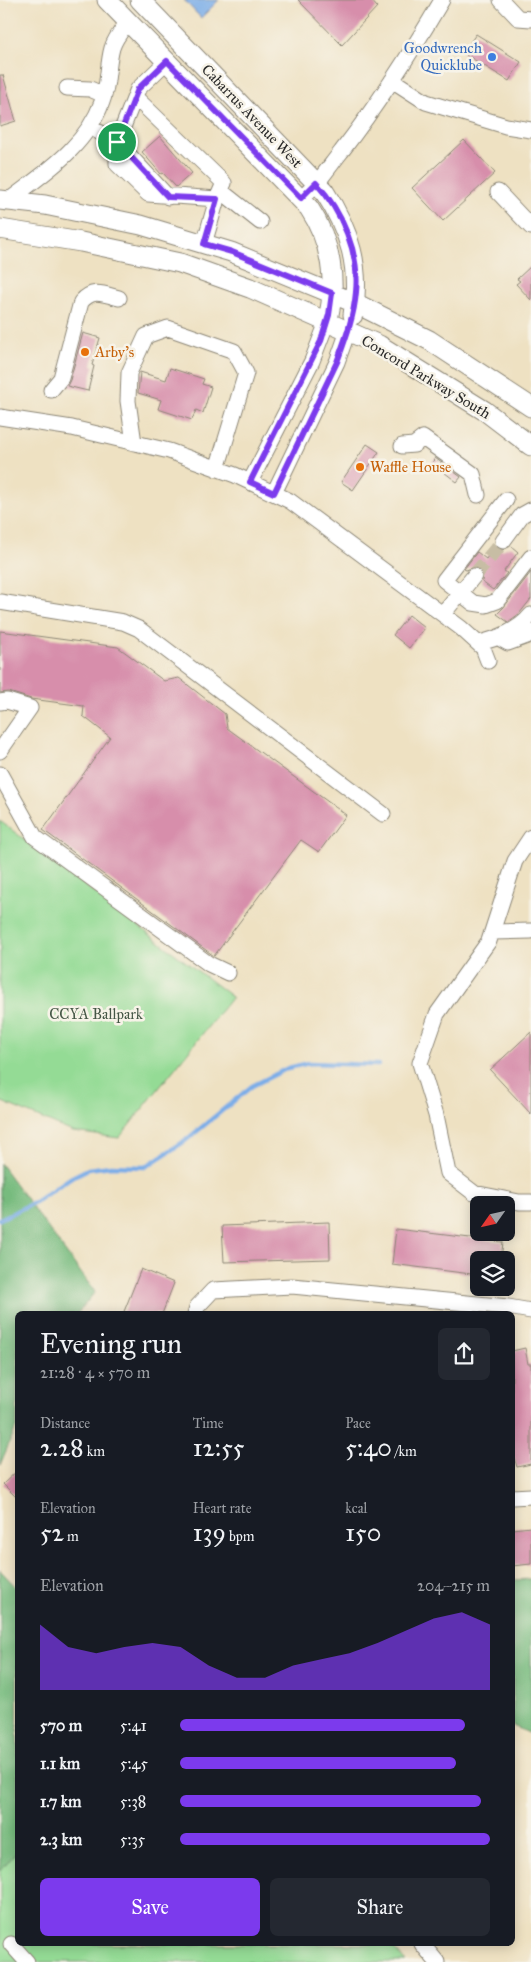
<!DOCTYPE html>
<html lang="en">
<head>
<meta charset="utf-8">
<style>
	:root { --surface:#171b24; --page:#242831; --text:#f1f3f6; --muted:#9ea1a6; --accent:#7c3aed }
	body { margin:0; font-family:"IM FELL Great Primer",serif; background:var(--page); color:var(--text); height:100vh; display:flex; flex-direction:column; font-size:19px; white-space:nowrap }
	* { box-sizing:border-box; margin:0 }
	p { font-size:16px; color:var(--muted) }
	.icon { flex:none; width:28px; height:28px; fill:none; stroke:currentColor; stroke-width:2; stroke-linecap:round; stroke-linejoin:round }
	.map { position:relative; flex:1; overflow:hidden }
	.panel { position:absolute; left:15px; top:1311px; width:500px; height:635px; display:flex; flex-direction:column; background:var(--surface); border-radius:8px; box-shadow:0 2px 12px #0003 }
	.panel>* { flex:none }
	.needle { width:32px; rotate:236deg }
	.controls { position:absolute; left:470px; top:1196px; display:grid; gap:10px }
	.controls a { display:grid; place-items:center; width:45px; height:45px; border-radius:8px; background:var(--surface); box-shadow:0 2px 12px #0003; font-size:25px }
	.pin { position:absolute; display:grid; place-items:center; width:42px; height:42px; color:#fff; margin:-21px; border:2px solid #fff; border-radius:50%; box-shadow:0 1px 5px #0007 }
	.round { display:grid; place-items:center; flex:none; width:52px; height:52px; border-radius:8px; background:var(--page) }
	.summary { display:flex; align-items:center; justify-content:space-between; height:85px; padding:0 25px }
	h1 { font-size:28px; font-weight:600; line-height:38px }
	.metrics { display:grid; grid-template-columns:repeat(3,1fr); gap:8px; height:85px; padding:5px 25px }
	.metrics div { display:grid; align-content:center }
	.metrics b { font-size:25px; font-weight:600 }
	.metrics small { font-size:14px; font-weight:400 }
	.metrics p { font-size:14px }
	.chart { height:140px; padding:10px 25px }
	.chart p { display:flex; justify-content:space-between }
	.chart svg { width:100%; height:90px; margin-top:5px; fill:var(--accent); opacity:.7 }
	.primary-button { display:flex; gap:10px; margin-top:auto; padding:10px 25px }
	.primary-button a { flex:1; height:58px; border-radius:8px; background:var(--accent); color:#fff; font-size:20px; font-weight:600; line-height:58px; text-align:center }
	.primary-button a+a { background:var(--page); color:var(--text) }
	ul { padding:0 25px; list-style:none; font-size:16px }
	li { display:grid; grid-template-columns:80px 60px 1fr; align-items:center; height:38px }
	li i { height:12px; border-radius:6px; background:var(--accent) }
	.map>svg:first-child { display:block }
	.green { fill:#94db95; stroke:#608360 }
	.forest { fill:#77bb7e; stroke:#517354 }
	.water { fill:#7cade8; stroke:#546c8a }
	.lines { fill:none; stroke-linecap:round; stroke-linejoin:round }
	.stream { stroke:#7cade8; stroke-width:4.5 }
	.building { fill:#d78eab }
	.minor-tunnel { stroke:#c7bda4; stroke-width:15; stroke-dasharray:15 8; stroke-linecap:butt }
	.minor-casing { stroke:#8c8676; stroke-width:17 }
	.major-casing { stroke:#8c8676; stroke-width:21 }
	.minor { stroke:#fff; stroke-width:15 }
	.major { stroke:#fff; stroke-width:19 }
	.route-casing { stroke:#fff; stroke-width:10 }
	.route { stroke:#7c3aed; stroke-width:6 }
	.shop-dot { fill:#3f7fe0; stroke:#f7f3e8; stroke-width:2 }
	.food-dot { fill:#e8710a; stroke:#f7f3e8; stroke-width:2 }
	.labels { text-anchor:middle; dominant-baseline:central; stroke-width:5; stroke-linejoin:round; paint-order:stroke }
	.shop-label { font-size:15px; fill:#366cbe; stroke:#f7f3e8; text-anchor:end }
	.street-label { font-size:15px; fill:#2b2b2b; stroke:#f7f3e8 }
	.food-label { font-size:15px; fill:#c56008; stroke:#f7f3e8; text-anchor:start }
	.park-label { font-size:15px; fill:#455746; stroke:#f7f3e8 }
</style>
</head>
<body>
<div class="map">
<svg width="531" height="1962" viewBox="0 0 531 1962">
	<rect width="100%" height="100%" fill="#f7f3e8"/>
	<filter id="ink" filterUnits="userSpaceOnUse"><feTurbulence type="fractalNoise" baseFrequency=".02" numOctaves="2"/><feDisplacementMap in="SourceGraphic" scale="10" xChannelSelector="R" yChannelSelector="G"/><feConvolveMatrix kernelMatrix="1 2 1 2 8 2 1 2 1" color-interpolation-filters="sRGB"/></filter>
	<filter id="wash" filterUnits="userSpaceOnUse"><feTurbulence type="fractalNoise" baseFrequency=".0096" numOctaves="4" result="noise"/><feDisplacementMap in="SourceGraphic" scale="20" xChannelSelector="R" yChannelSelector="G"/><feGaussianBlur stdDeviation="1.12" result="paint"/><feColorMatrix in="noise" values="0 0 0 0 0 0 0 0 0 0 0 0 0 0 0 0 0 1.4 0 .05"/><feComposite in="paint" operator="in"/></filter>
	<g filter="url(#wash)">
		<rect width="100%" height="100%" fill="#eee1c2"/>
		<!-- green -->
		<path class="green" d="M0 821 232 997 119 1138 73 1132 0 1101Z
			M17 1850 18 1944H389L406 1962H0V1872Z"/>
		<!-- forest -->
		<path class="forest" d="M0 1163 95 1292 77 1314H18L17 1425 0 1465Z
			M0 1570 17 1588 18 1850 0 1872Z
			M531 1579V1734L513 1726 512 1580Z"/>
		<!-- water -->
		<path class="water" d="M184 0H219L201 18Z"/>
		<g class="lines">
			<!-- stream -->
			<path class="stream" d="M0 1219 35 1202 70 1178 88 1169 111 1166 145 1167 185 1141 252 1086 288 1068 309 1063 378 1065"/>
		</g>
		<g id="blocks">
			<!-- building -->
			<path class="building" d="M298 0H371L377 7 342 45Z
				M476 34 521 62 509 81 463 53Z
				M0 75H3L16 121 0 126Z
				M160 136 192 173 176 187 163 173 161 174 142 152Z
				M464 140 495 173 443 221 412 188Z
				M531 266V300L516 284 520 281 517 279Z
				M83 333 100 338 92 365 94 366 88 391 67 386 70 380Z
				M170 368 204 379 202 384 211 387 203 413 196 410 192 420 158 409 161 400 138 393 140 372 166 380Z
				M367 444 379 452 353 490 341 482Z
				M435 458 461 477 457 482 432 463Z
				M495 546 502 550 511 546 518 552 504 571 507 573 493 590 482 582 483 573 480 568 475 567 466 570 464 569 477 552 486 559Z
				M531 572V599L519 614 508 622 497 614 504 607Z
				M409 615 425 628 409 648 393 635Z
				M0 631 118 647 164 681 179 678 225 714 227 728 346 815 319 852 301 840 214 956 43 830 110 737 83 716 84 706 31 699 9 692 0 693Z
				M531 1032V1114L490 1070Z
				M329 1222 330 1259 224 1262 222 1226Z
				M396 1229 503 1242 501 1260H479V1275L392 1264Z
				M141 1269 174 1283 162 1314H123Z
				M525 1348 528 1364H531V1464L517 1467 512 1451V1351Z
				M18 1470V1499L3 1484Z
				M531 1527V1564L512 1566V1529Z"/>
		</g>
	</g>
	<g filter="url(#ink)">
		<use href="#blocks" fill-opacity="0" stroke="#8c8676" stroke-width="1"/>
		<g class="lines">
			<!-- minor-tunnel -->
			<path class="minor-tunnel" d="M474 576 503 541"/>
			<!-- minor casing -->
			<g class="minor-casing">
				<path id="minor" d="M501 0 518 18 531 19
					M392 80 426 102 506 126 531 130
					M67 88 90 89 104 95
					M135 97 224 183 217 199 204 244
					M90 127 117 142 138 89 167 61
					M117 142V164L148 194 217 199
					M117 142 168 197
					M221 191 260 222
					M498 192 531 227
					M301 198C317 186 328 168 341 152 378 104 411 53 442 0
					M8 201C44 173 86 147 102 102 109 84 107 66 112 48 115 38 122 30 128 22
					M51 390 61 378 81 302C93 288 103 294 119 298
					M0 417 72 428 169 451 235 475 290 501 461 628 483 648 488 661
					M134 443 128 401 129 373 146 336 168 328 234 351 246 373 217 469
					M402 446 414 445 423 438 473 474 478 495
					M250 482 312 361 327 322
					M274 493 337 362 348 331
					M506 500 444 580 473 603 486 605 497 601 531 557
					M503 541 522 515 531 510
					M0 602 123 622 139 629 383 814
					M443 614 474 576
					M499 638 508 643 527 636 531 632
					M479 643C497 639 519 630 531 615
					M0 702 7 701 30 708 0 751
					M0 774 35 837 209 964 228 973
					M531 837 515 861 489 941 437 1014 420 1063 436 1115 448 1173 474 1193 519 1202H531
					M492 932 531 931
					M195 1314 197 1307 213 1290 292 1286 508 1307 531 1311
					M512 1497 531 1496
					M11 1944 27 1962
					M422 1944 437 1962"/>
			</g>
			<!-- major casing -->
			<g class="major-casing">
				<path id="major" d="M107 0 309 208C331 241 338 284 327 322
					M140 0 324 191C350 231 361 267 353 315
					M0 200 45 205 141 225 231 252 355 303 429 340 531 407
					M0 229 81 242 180 263 250 288 379 345 485 411 531 446"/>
			</g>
			<!-- minor -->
			<use href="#minor" class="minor"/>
			<!-- major -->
			<use href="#major" class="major"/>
		</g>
	</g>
	<g class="lines" filter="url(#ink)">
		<!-- route casing -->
		<g class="route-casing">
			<path id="route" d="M167 61 301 198 316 183C342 211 360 254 356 292 354 317 345 340 337 362L274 493 250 482 321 341 329 315 332 293 232 252 204 244 217 199 168 197 117 142 138 89Z"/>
		</g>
		<!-- route -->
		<use href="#route" class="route"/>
	</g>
	<!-- markers -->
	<circle class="shop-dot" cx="492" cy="57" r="5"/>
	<g class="food-dot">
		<circle cx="85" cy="352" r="5"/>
		<circle cx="360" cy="467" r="5"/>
	</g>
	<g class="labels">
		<!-- shop labels -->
		<g class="shop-label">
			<text x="482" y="48">Goodwrench<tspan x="482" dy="17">Quicklube</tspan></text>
		</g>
		<!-- street labels -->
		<g class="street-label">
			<text transform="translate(252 116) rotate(46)">Cabarrus Avenue West</text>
			<text transform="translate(426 377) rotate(31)">Concord Parkway South</text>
		</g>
		<!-- food labels -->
		<g class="food-label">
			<text x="95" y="352">Arby's</text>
			<text x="370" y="467">Waffle House</text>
		</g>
		<!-- park labels -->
		<g class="park-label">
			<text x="96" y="1014">CCYA Ballpark</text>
		</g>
	</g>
</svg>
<div class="controls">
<a><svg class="needle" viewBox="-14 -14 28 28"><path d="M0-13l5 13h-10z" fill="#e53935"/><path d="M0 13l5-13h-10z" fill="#9ea1a6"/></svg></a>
<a><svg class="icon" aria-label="layers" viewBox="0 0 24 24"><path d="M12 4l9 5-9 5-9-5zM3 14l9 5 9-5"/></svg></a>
</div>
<div class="pin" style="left:117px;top:142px;background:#1e9e55"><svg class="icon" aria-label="arrive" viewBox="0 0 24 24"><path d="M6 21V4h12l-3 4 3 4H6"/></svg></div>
<section class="panel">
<div class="summary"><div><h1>Evening run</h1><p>21:28 · 4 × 570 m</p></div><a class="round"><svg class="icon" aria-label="share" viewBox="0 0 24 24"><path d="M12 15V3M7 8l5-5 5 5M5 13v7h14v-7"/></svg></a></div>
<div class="metrics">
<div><p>Distance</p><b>2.28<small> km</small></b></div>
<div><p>Time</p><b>12:55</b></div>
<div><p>Pace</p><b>5:40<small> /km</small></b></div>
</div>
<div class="metrics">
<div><p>Elevation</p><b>52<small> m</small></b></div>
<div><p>Heart rate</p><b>139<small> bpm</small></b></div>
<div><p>kcal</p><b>150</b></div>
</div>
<div class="chart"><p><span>Elevation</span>204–215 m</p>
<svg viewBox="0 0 160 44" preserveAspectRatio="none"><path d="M0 44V12L10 23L20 26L30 23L40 21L50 23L60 32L70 38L80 38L90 32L100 29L110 26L120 21L130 15L140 9L150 6L160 12V44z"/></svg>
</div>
<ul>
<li><b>570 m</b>5:41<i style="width:92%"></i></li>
<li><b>1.1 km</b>5:45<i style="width:89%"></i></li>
<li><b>1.7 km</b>5:38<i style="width:97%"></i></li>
<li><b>2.3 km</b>5:35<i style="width:100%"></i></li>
</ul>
<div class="primary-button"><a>Save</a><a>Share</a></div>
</section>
</div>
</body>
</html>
